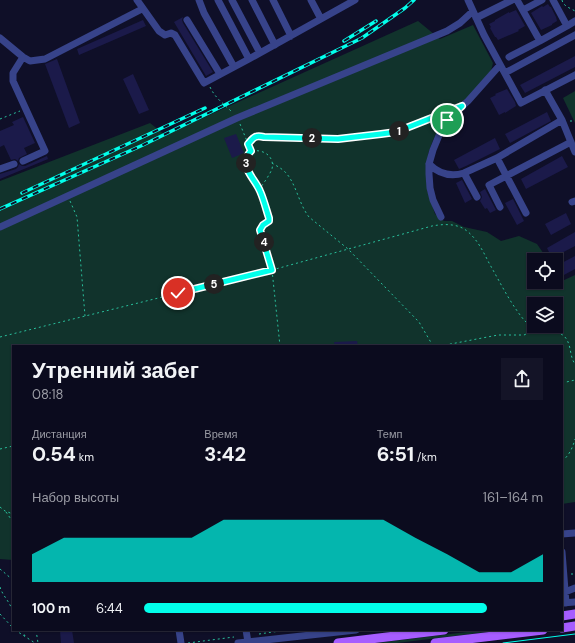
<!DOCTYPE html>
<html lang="ru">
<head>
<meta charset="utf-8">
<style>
	:root { --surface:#0b0b1e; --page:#141427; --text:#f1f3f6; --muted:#9a9ba4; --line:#2b2b3c; --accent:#02ffeb }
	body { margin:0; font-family:"DM Sans",sans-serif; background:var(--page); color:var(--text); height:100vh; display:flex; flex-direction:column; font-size:15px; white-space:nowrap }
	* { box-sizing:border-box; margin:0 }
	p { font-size:13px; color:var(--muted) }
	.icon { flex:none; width:22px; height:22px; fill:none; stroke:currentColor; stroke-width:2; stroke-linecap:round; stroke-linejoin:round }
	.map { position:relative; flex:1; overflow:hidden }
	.side { position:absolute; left:12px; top:345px; width:551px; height:286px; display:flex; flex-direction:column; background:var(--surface); border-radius:0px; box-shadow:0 1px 3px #0004,0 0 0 1px var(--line) }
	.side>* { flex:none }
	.tools { position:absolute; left:527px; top:253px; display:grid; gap:8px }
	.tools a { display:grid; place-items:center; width:36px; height:36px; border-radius:0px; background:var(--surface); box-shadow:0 1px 3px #0004,0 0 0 1px var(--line); font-size:20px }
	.pin { position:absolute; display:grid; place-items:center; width:34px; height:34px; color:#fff; margin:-17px; border:2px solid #fff; border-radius:50%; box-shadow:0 1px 4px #0007 }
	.km { position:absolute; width:20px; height:20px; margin:-10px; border-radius:50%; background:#222; color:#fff; font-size:11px; line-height:20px; text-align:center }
	.round { display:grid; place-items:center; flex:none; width:42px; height:42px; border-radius:0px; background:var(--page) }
	.head { display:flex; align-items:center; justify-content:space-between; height:68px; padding:0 20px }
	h1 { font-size:22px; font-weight:700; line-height:30px }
	.figures { display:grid; grid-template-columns:repeat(3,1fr); gap:6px; height:68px; padding:4px 20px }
	.figures div { display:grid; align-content:center }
	.figures b { font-size:20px; font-weight:700 }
	.figures small { font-size:11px; font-weight:400 }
	.figures p { font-size:11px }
	.chart { height:112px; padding:8px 20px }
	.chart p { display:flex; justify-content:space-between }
	.chart svg { width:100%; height:72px; margin-top:4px; fill:var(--accent); opacity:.7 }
	ul { padding:0 20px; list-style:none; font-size:13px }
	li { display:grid; grid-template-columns:64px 48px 1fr; align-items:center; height:30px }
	li i { height:10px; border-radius:5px; background:var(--accent) }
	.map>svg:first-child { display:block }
	.green { fill:#11332c; fill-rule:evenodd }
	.building { fill:#1b1a4a }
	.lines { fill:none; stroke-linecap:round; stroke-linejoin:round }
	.path { stroke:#29c09c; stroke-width:1; stroke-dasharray:2 3; stroke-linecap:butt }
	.minor { stroke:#37438a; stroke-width:7 }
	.major { stroke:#a65dff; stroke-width:9 }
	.tram { stroke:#02ffeb; stroke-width:1 }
	.rail-casing { stroke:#02ffeb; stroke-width:3.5 }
	.rail { stroke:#0f0f28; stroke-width:2; stroke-dasharray:6; stroke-linecap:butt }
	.route-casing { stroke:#fff; stroke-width:8 }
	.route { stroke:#02ffeb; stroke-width:5 }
</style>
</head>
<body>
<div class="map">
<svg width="575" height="643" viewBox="0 0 575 643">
	<rect width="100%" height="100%" fill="#0f0f28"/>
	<!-- green -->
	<path class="green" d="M418 21 440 39 473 25 493 63 491 71 466 101 445 119 433 140 428 154 427 190 435 214 444 221H452L464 227 487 232 501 241 519 236 537 244 548 260H534V282H556V273L560 282 575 275V502L562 504V346H13V560L0 559V181L150 123 165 135ZM534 304H556V326H534Z
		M575 91V123L563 98Z
		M483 630H503L397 643H377Z"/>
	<!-- building -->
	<path class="building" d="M548 4 550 7H551L556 17 557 21 552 24V25L541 30 531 13 542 6 543 7Z
		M516 10 525 26 518 30 519 31 498 40 496 37H495L490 28 491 27 489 24 495 21V20L509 12V13Z
		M183 17 182 20 183 23 213 72 206 76 174 22Z
		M143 20 146 26 79 55 77 49Z
		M575 56V67L525 93 520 85Z
		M57 59 80 123 69 128 45 64Z
		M133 74 149 110 139 114 123 79Z
		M507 89 515 102 516 106 505 113V112L499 115 490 98 496 95 495 94Z
		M547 112 551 121 510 143 505 134Z
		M23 117 35 143 24 148 27 154 19 158 18 161 15 159 11 160 4 145 0 147V131L14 125 12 122Z
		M236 134 244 153 232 158 224 138Z
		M495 138 500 149 466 166 459 169 454 160Z
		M47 156 48 159 0 179V174L16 169 18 167 19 164 22 166H25Z
		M562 156 568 167 526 189 521 179Z
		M462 180 472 199 465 203 456 183Z
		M485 189 496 210 490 213 487 208 485 209 480 201 482 197 480 192Z
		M513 199 524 221 517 225 505 203Z
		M566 213 571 224 551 235 545 224Z
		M575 232V246L552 258 547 248Z
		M575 256V269L562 276 556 266Z
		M357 341 358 346H335L334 342Z
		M60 630H72L74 643H61Z"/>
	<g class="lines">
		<!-- path -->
		<path class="path" d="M562 0C563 6 570 8 575 11
			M210 87C215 98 224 104 233 113
			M0 119 20 111
			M570 121H575
			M240 124 251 151C238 166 255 177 260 191 264 200 266 209 269 218V221L263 225 260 230 272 270 280 346
			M249 144C254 137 255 135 264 137L338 139 381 134 397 131 444 113
			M252 151C263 149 275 156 272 169 270 174 264 183 260 188
			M272 163C275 165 279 167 283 170 296 181 298 203 309 217L348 249 419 322 433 346
			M70 201 77 217 85 316
			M0 337 272 270 432 226C443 224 457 223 467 231 477 239 483 251 489 263 500 282 510 303 524 320 527 323 532 328 535 330 545 335 556 329 564 336 572 344 569 356 575 364
			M440 346 498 335H524L535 330
			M562 383 575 380
			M562 392 564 383
			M0 449 13 446
			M562 461C569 456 573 447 575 439
			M0 507 5 511 13 514
			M6 512 13 522
			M0 569 13 580
			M571 574H575
			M0 587C2 594 7 599 10 605 12 608 12 612 13 616
			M0 614 13 628
			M15 630 35 643
			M22 630 25 636
			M36 630 38 643
			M259 634 287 630
			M188 643 234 637"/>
		<!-- minor -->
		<path class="minor" d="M137 0 159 31 165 35 171 33 175 35 204 83 249 59 355 0
			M199 0 204 13 234 67
			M218 0 249 59
			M232 0 260 53
			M252 0 275 45
			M273 0 291 36
			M311 0 321 19
			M468 0 484 35 521 103 575 75
			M517 0 540 41 567 26 553 0
			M523 10 542 0
			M476 18 512 0
			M187 20 220 74
			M567 26 575 21
			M0 38 23 57 30 61 45 59 142 9
			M509 57 540 41
			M505 73 575 35
			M545 90 562 120 575 152
			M497 158 526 213
			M23 161 45 151 13 81V73L23 57
			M429 164C439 174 451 177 464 173L497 158 562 120
			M0 169 14 164
			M464 173 477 197
			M572 202 575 201
			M500 207 489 185 571 142
			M441 217 433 200 430 188 429 174V164L433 150 440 133 447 120 468 101 500 65
			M0 227 237 118 447 31 460 23 473 11
			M562 534 575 533
			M562 552 566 603
			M565 592 575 588
			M562 603 575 602
			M179 630 181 643
			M246 630 248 642
			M238 643 356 630"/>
		<!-- major -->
		<path class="major" d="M562 616 575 614
			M562 628 575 626
			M338 643 444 630
			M435 643 543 630"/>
		<!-- tram -->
		<path class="tram" d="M503 643 575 634"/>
		<!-- rail casing -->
		<g class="rail-casing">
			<path id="rail" d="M344 41 376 21
				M22 193 205 108
				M0 209 143 145 362 38 405 8 414 0"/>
		</g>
		<!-- rail -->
		<use href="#rail" class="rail"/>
	</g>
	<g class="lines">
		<!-- route casing -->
		<g class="route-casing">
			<path id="route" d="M178 293 272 270 260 230 263 225 269 221V218C266 209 264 200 260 191 256 181 246 173 246 162 246 158 248 154 251 151L248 144C254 137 255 135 264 137L338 139 381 134 396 132 462 106 447 120"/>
		</g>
		<!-- route -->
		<use href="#route" class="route"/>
	</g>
</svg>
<div class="tools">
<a><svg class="icon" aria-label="locate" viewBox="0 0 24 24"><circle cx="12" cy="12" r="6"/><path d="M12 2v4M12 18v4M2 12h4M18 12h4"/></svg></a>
<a><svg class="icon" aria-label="layers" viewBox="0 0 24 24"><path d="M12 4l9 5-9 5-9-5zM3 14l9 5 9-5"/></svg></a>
</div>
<div class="pin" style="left:447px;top:120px;background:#1e9e55"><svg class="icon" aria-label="arrive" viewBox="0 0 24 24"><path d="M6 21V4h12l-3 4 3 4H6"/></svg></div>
<div class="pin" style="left:178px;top:293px;background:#d93025"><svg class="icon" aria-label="check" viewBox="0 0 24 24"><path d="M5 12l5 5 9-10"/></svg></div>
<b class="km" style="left:399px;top:131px">1</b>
<b class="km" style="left:312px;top:138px">2</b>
<b class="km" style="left:246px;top:163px">3</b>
<b class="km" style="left:264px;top:242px">4</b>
<b class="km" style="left:214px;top:284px">5</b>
<section class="side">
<div class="head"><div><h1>Утренний забег</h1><p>08:18</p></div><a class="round"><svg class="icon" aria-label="share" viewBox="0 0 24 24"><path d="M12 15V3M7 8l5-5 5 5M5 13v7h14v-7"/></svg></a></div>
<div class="figures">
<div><p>Дистанция</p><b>0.54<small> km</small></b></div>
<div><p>Время</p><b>3:42</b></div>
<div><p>Темп</p><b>6:51<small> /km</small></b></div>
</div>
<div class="chart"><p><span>Набор высоты</span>161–164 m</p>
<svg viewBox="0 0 160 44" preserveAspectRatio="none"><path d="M0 44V27L10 17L20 17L30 17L40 17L50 17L60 6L70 6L80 6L90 6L100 6L110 6L120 17L130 27L140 38L150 38L160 27V44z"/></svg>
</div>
<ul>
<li><b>100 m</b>6:44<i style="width:86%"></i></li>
</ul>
</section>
</div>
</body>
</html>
